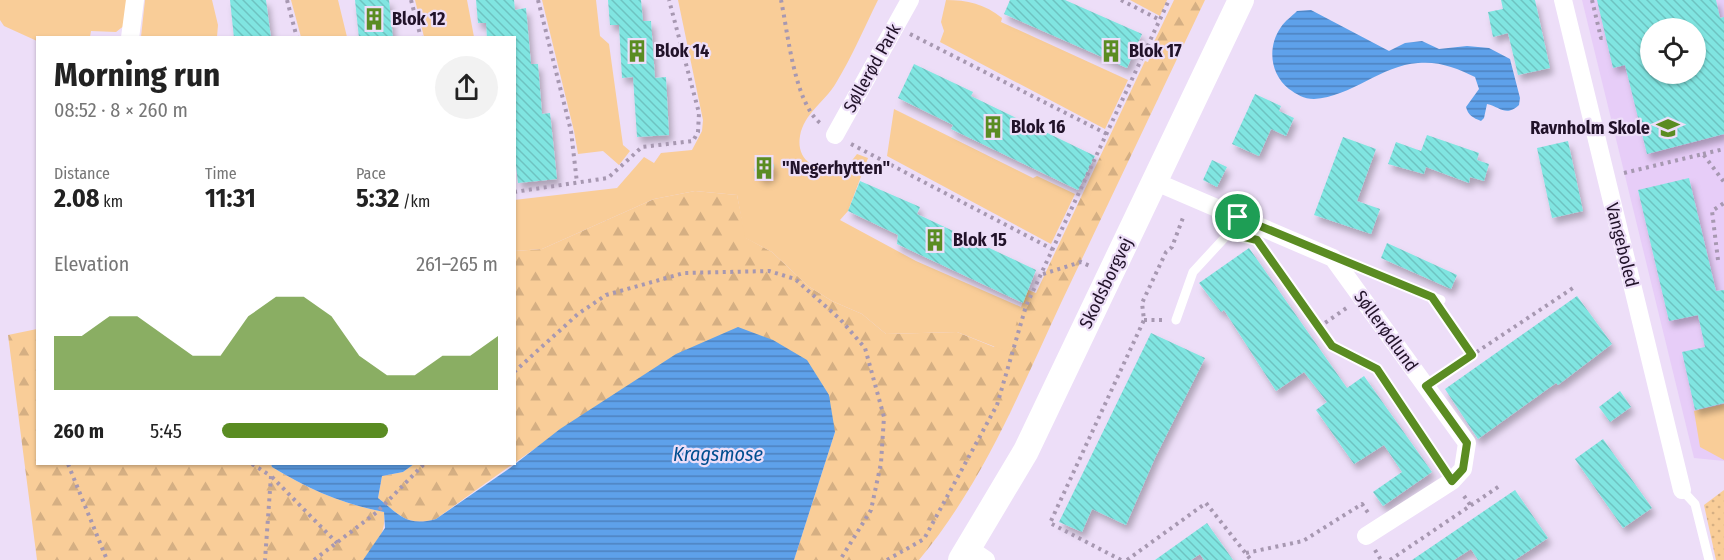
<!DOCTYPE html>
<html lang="en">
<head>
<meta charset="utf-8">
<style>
	:root { --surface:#fff; --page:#f2f2f2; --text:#222; --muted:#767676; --accent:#5a8c22 }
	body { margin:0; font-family:"Fira Sans Condensed",sans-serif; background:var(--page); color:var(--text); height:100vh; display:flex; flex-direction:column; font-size:22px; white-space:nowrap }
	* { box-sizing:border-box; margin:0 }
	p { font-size:20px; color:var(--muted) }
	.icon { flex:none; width:33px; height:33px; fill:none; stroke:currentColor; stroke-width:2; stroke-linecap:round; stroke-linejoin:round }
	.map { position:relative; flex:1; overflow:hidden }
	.panel { position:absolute; left:36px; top:36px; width:480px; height:429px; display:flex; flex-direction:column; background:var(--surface); border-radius:0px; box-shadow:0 2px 4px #0004 }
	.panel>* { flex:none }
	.controls { position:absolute; left:1640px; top:18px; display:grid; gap:12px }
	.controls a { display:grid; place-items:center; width:66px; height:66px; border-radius:50%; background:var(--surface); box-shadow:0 2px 4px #0004; font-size:30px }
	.pin { position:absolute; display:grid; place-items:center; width:51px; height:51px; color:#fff; margin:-26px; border:3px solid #fff; border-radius:50%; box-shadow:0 2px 6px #0007 }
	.round { display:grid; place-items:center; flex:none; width:63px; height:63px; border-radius:32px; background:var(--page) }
	.headline { display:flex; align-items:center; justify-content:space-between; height:102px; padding:0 18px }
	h1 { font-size:33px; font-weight:700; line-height:45px }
	.metrics { display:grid; grid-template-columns:repeat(3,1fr); gap:9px; height:102px; padding:6px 18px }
	.metrics div { display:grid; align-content:center }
	.metrics b { font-size:26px; font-weight:700 }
	.metrics small { font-size:16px; font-weight:400 }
	.metrics p { font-size:16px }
	.chart { height:168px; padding:12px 18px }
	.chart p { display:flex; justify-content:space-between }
	.chart svg { width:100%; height:108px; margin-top:6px; fill:var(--accent); opacity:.7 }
	ul { padding:0 18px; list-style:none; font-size:20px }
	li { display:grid; grid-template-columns:96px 72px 1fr; align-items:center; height:45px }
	li i { height:15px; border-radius:8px; background:var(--accent) }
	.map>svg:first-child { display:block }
	.built { fill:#e7cdf8; fill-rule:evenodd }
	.grass { fill:url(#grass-dots) }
	.forest { fill:url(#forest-firs) }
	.park { fill:#f9cd98 }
	.water { fill:url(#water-rules) }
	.building { fill:url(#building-back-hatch); fill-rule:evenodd; filter:url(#shadow) }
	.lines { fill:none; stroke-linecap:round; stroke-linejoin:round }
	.path { stroke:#a798b1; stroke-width:4; stroke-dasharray:3 4.5; stroke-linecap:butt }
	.lane { stroke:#fff; stroke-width:9 }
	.street { stroke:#fff; stroke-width:18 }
	.secondary { stroke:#fff; stroke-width:26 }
	.route-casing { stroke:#fff; stroke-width:12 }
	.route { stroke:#5a8c22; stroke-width:8 }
	.labels { text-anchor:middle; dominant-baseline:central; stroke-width:4.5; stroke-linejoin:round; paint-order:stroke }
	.poi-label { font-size:18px; font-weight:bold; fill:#211229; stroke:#eddef8; text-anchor:start }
	.street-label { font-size:18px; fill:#211229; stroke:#eddef8 }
	.water-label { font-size:20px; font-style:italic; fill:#004e90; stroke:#eddef8 }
</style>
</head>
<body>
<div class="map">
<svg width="1724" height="560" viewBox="0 0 1724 560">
	<defs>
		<pattern id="grass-dots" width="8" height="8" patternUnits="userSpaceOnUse" patternTransform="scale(1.5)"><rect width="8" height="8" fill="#f9cd98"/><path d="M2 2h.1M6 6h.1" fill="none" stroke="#d5af83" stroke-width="1.8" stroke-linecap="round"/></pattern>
		<pattern id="forest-firs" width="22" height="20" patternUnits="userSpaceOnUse" patternTransform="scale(1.5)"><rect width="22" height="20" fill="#f9cd98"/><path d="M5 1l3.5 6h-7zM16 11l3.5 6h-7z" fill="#d5af83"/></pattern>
		<pattern id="water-rules" width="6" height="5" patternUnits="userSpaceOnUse" patternTransform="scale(1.5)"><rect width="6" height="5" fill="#5ea1ea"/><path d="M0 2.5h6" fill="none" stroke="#4d82be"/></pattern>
		<pattern id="building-back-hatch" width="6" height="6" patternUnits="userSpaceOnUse" patternTransform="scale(1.5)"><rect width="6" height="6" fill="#80e5e1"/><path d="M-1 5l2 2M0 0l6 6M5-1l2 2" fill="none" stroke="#6ec3c1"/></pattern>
		<filter id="shadow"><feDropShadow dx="3.5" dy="6" stdDeviation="3" flood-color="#0004"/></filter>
	</defs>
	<rect width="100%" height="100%" fill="#eddef8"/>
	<!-- built -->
	<path class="built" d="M1582 0H1724V461L1694 458ZM1650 28H1695V74H1650Z"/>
	<!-- grass -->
	<path class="grass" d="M1724 490V560H1716L1704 505Z"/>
	<!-- forest -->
	<path class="forest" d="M1174 0H1205C1157 101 1109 202 1061 303 1019 393 983 483 919 560H794L835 432 704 344C674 355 651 373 625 389 560 430 498 474 436 519 406 527 400 515 378 498L382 476 403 472 414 464H514L515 251 542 249 654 199 695 191 737 195 746 238 772 252 808 286 832 301 862 314 886 334 957 332 994 347 1021 307 1028 290 1036 293 1145 61 1148 62 1154 47 1152 46Z
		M37 329 38 464H271L272 467C308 489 342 504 384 512 386 535 377 543 363 560H37L8 335Z"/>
	<!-- park -->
	<path class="park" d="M0 0H127L125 25 116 32 91 31 90 37 38 38 37 41 4 26 0 20Z
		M145 0H212L218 25 217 37H141Z
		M291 0H338L347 37H301Z
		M415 0H467L474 37H424Z
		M542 0H596L600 36 609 44 623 145 630 151 619 165 603 151 578 154 574 131Z
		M678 0H878C864 28 852 57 836 83 825 102 804 113 800 136 795 165 824 175 846 168L857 154 868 158 848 211 840 220 916 261 1021 307 1008 352 957 332 886 334 862 314 832 301 808 286 772 252 745 238 737 195 695 191 654 199 542 249 515 251 514 200 617 188 644 157 654 163 661 153 692 150 702 131 703 120Z
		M946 0C967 0 985 4 1002 18L1001 22 1128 80 1105 129 940 42 944 31 941 22Z
		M1130 0H1167L1160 16Z
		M894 109 1033 178 1037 176 1075 194 1051 244 887 156Z
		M1724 404V460L1700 447 1694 411Z"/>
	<!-- water -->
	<path class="water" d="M1311 10 1389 51 1405 43 1422 41 1439 49 1467 46 1489 48 1510 59 1520 98 1519 105C1506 117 1500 107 1487 104L1484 118 1481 121C1473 118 1468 115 1466 107L1479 89 1475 77C1457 68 1439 61 1418 63 1382 65 1351 97 1314 99 1304 99 1296 94 1289 89 1270 74 1267 47 1281 27 1285 21 1292 16 1297 11Z
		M738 327 773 340 807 360 829 395 835 432 794 560H363L385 528 384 512C342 504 308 489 272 467L271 464H414L403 472 382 476 378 498C400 515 406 527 436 519L510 468 560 429 676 354Z"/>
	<!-- building -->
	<path class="building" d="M230 0H266L271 38H234Z
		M355 0H389L393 38H359Z
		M476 0H514L515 10 526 8 531 64H538L542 114 550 113 557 179 518 183 514 147V38H487L486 23H478Z
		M608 0H641L643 21H651L655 78 666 77 669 135 637 137 633 77 622 78 619 25H610Z
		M1010 0H1065L1142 34 1127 68 1004 14Z
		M1501 0H1535L1550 68 1518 75 1508 33 1493 37 1488 12 1503 9Z
		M1597 0H1716L1720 18 1724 17V134L1647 154 1625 65 1613 68ZM1650 28H1695V74H1650Z
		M914 64 973 92 971 96 1095 156 1078 190 951 129 953 125 898 98Z
		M1255 94 1281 106 1279 111 1294 118 1286 136 1271 129 1259 156 1232 144Z
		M1427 135 1479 153 1477 160 1489 164 1484 181 1470 177 1469 183 1426 167 1424 174 1388 164 1396 142 1421 151Z
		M1343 137 1376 149 1357 201 1380 209 1371 234 1314 215Z
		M1568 141 1583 211 1552 218 1537 148Z
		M766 157 774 165 772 175 763 179 754 171 756 161Z
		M1212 160 1227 167 1217 187 1203 180Z
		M1689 178 1716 291 1724 290V403L1695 410 1682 352 1705 347 1698 315 1669 321 1638 190Z
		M860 181 920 207 917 214 1036 270 1023 303 897 244 898 235 848 211Z
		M1387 243 1457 275 1451 289 1381 258Z
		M1249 248 1347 388 1364 376 1432 472 1383 506 1373 492 1402 472 1384 445 1354 464 1316 410 1327 402 1304 372 1276 391 1224 310 1221 312 1199 283Z
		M1577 296 1612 344 1558 385 1556 383 1478 439 1445 389Z
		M1151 333 1205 358 1155 458 1126 525 1092 509 1082 532 1059 522Z
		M1620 391 1631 407 1610 422 1599 407Z
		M1603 439 1652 508 1623 528 1575 459Z
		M1515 490 1548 538 1515 560H1478L1471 549 1454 560H1412Z
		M1207 523 1233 560H1204L1200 554 1191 560H1155Z"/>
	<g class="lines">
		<!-- path -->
		<path class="path" d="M287 0 297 38
			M411 0 421 38
			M538 0 571 131 577 183
			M781 0C788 33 794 101 820 123
			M1121 0 1160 20
			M1592 0 1601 38 1606 37
			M910 34 1107 134
			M851 144 1054 250
			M1703 154 1724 149
			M1624 173 1703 154 1724 182
			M514 192 608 178 642 147 693 141 698 132 699 113 669 0
			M1263 249 1332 346 1377 369 1442 465
			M1718 260 1712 211 1724 203
			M1043 274 1081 262 1090 266
			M1444 314 1472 355
			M1144 320H1164
			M1319 327 1348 307
			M514 372 578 314 606 295 684 273 769 271 795 279 840 319 865 348 884 417 881 463 871 510 840 560
			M1439 377 1576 286
			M68 464 107 560
			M252 464 271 476 265 560
			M272 477 337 543
			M1464 496 1471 506
			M1375 550 1381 560
			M1246 553 1303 541 1362 504 1369 514
			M314 560 377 512 424 464
			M887 560 924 539 997 405 1026 306 1169 0
			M1121 560 1050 523 1144 320 1142 303 1166 252 1172 247 1184 215
			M1127 560 1206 503 1251 560
			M1390 560 1501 485"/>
		<!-- lane -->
		<path class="lane" d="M1338 260 1441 300
			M1176 320 1193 272 1229 233 1238 217
			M1682 490 1695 504 1709 560"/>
		<!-- street -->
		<path class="street" d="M1563 0 1682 490
			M130 38 135 0
			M835 135 910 0
			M1156 182 1333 258 1467 443 1463 469 1452 481 1366 536
			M970 549 986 560"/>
		<!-- secondary -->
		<path class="secondary" d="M961 560 1026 451 1241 0"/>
	</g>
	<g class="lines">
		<!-- route casing -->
		<g class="route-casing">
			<path id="route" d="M1238 217 1432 297 1472 355 1426 386 1467 443 1463 469 1452 481 1377 369 1332 346 1257 240 1228 233Z"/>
		</g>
		<!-- route -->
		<use href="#route" class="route"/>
	</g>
	<!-- icons -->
	<defs>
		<g id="building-bare" transform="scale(1.8)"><path d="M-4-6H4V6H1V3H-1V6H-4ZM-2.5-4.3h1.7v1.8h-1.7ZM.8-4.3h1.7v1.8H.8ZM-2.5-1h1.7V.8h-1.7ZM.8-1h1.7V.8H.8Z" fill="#5a8c22" stroke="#eddef8" stroke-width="2.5" paint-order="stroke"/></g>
		<g id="school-bare" transform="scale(1.8)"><path d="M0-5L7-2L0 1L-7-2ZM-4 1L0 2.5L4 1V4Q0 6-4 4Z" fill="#5a8c22" stroke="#eddef8" stroke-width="2.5" paint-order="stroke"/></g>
	</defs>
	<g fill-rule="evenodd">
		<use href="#building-bare" x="374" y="19"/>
		<use href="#building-bare" x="637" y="51"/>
		<use href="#building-bare" x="1111" y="51"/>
		<use href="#building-bare" x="993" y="127"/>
		<use href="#school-bare" x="1668" y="128"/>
		<use href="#building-bare" x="764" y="168"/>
		<use href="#building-bare" x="935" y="240"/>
	</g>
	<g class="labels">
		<!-- poi labels -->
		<g class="poi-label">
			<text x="392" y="19">Blok 12</text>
			<text x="655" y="51">Blok 14</text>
			<text x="1129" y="51">Blok 17</text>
			<text x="1011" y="127">Blok 16</text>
			<text x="1650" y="128" text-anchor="end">Ravnholm Skole</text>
			<text x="782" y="168">"Negerhytten"</text>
			<text x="953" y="240">Blok 15</text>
		</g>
		<!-- street labels -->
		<g class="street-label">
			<text transform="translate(872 68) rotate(-61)">Søllerød Park</text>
			<text transform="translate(1622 245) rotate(76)">Vangeboled</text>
			<text transform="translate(1106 283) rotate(-64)">Skodsborgvej</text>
			<text transform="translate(1386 331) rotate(54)">Søllerødlund</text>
		</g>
		<!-- water labels -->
		<g class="water-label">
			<text x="718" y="454">Kragsmose</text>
		</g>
	</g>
</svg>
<div class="controls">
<a><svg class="icon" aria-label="locate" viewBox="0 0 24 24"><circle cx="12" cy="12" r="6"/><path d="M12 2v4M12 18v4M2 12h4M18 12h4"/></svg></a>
</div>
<div class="pin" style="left:1238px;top:217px;background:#1e9e55"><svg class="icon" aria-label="arrive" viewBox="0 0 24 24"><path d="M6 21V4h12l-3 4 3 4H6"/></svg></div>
<section class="panel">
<div class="headline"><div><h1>Morning run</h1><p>08:52 · 8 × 260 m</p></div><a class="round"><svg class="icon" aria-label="share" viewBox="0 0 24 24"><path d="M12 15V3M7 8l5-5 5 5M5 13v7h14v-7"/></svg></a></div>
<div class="metrics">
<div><p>Distance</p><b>2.08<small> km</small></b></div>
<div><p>Time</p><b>11:31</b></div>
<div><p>Pace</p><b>5:32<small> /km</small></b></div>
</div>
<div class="chart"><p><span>Elevation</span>261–265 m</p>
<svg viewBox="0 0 160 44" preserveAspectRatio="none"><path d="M0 44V22L10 22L20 14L30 14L40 22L50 30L60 30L70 14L80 6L90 6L100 14L110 30L120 38L130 38L140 30L150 30L160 22V44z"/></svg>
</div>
<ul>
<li><b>260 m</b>5:45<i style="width:60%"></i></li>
</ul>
</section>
</div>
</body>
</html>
